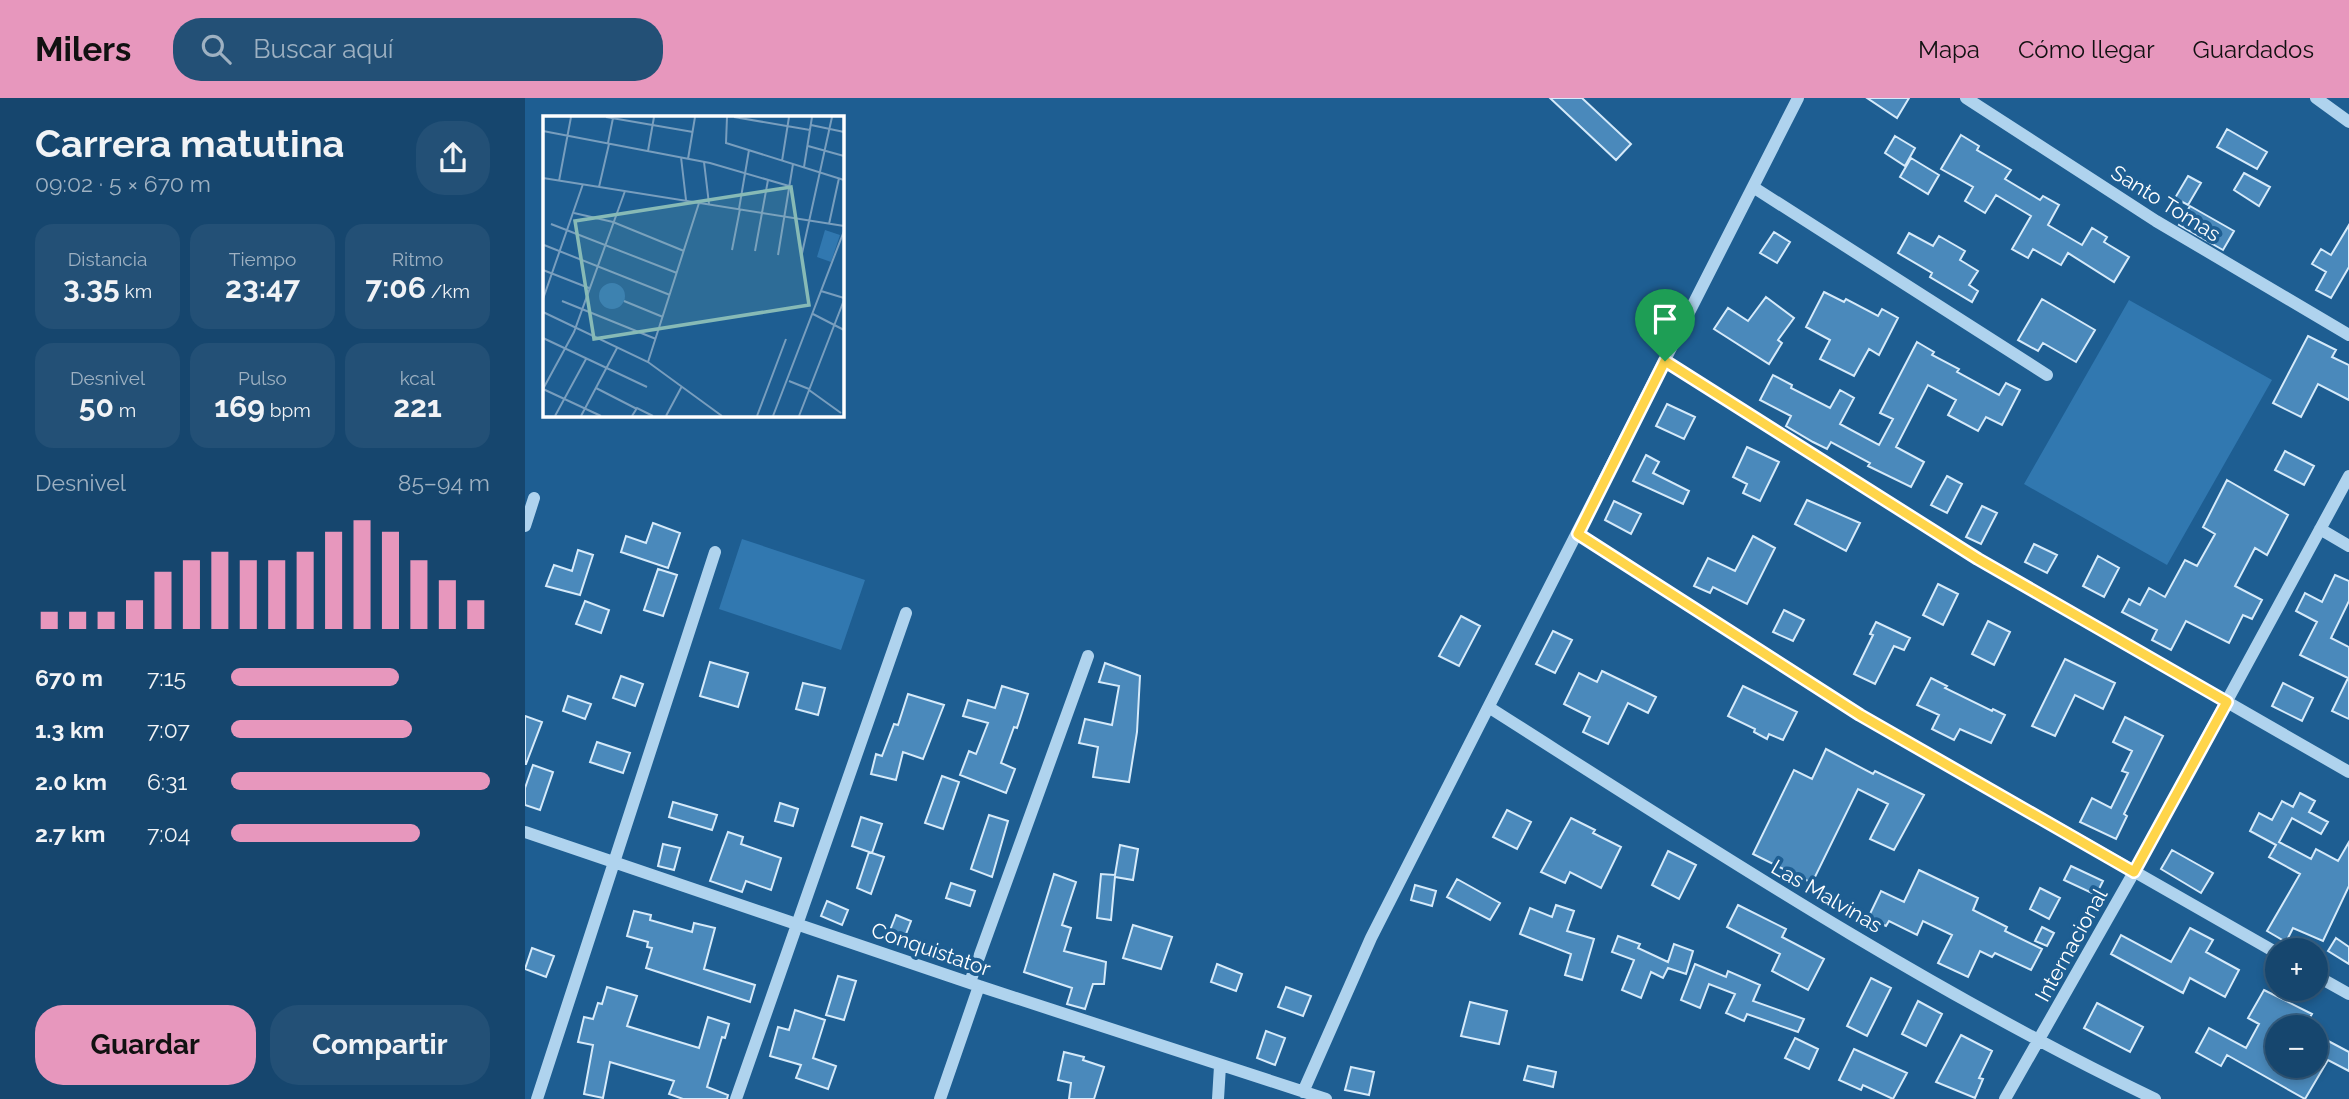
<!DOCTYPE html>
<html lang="es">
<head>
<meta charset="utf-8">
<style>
	:root { --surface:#16466e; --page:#235076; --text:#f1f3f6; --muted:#9eb1c2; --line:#355e81; --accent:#e797bd }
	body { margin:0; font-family:Raleway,sans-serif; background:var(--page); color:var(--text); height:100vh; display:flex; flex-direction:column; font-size:26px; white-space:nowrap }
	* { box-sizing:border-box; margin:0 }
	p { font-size:23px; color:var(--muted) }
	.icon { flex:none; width:38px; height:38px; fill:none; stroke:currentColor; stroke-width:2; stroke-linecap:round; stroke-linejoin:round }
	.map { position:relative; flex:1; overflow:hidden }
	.details { display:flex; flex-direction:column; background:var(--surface); width:525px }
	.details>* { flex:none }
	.controls { position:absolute; left:1740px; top:840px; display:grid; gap:14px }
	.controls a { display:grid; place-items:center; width:63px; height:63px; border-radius:50%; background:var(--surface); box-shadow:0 4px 10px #0003,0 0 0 2px var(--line); font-size:35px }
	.pin { position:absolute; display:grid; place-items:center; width:60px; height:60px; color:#fff; margin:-72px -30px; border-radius:50% 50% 50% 0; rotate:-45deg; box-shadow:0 0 7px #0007 }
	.pin .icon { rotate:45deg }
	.round { display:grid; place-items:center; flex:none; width:74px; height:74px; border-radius:28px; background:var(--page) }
	.summary { display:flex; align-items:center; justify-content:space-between; height:119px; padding:0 35px }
	h1 { font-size:38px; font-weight:700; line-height:52px }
	.metrics { display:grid; grid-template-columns:repeat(3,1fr); gap:10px; height:119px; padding:7px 35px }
	.metrics div { display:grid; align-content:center; border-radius:18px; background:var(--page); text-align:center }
	.metrics b { font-size:30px; font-weight:700 }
	.metrics small { font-size:19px; font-weight:400 }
	.metrics p { font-size:19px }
	.chart { height:196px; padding:14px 35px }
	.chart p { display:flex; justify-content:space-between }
	.chart svg { width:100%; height:126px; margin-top:7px; stroke:var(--accent); stroke-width:6 }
	.primary-button { display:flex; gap:14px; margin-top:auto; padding:14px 35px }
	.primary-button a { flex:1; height:80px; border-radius:28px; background:var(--accent); color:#111; font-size:28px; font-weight:700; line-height:80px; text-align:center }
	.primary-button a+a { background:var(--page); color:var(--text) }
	ul { padding:0 35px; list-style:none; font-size:23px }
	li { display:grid; grid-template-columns:112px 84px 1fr; align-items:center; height:52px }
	li i { height:18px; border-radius:9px; background:var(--accent) }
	header { display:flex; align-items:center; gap:42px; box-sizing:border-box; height:98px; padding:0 35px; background:var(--accent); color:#111 }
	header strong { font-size:33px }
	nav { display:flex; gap:38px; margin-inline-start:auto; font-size:24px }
	.search { width:490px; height:63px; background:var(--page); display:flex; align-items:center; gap:18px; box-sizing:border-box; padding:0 24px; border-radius:28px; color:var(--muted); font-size:26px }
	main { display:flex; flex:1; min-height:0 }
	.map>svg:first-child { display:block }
	.green { fill:#3178b0 }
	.building { fill:#4a89bb; stroke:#d5eafa; stroke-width:2 }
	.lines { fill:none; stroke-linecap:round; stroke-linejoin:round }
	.minor { stroke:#afd3ee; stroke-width:12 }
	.route-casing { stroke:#fff; stroke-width:14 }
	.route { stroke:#ffd54a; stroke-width:9 }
	.labels { text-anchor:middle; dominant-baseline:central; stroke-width:7; stroke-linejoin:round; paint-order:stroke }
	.street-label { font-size:21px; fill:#fff; stroke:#1e5e92 }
	.inset-road { fill:none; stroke:#789ebe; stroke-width:2 }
	.view { fill:#87bab6; fill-opacity:0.15; stroke:#87bab6; stroke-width:3.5 }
	.inset-edge { fill:none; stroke:#fff; stroke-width:3.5 }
</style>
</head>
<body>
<header>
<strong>Milers</strong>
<div class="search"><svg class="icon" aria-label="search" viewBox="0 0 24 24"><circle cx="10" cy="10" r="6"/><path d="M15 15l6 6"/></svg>Buscar aquí</div>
<nav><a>Mapa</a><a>Cómo llegar</a><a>Guardados</a></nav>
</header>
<main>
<section class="details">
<div class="summary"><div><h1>Carrera matutina</h1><p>09:02 · 5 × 670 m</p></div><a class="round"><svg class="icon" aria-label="share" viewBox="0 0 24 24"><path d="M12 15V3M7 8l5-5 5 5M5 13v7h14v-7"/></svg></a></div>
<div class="metrics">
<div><p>Distancia</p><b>3.35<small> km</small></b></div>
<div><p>Tiempo</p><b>23:47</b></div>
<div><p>Ritmo</p><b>7:06<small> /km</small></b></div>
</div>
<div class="metrics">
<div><p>Desnivel</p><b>50<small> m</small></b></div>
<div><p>Pulso</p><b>169<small> bpm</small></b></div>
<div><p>kcal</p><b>221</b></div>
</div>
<div class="chart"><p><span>Desnivel</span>85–94 m</p>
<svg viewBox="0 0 160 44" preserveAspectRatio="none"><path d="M5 44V38M15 44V38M25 44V38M35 44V34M45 44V24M55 44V20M65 44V17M75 44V20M85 44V20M95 44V17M105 44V10M115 44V6M125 44V10M135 44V20M145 44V27M155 44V34"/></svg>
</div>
<ul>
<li><b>670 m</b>7:15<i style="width:65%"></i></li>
<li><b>1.3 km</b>7:07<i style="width:70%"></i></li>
<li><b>2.0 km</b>6:31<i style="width:100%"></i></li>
<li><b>2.7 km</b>7:04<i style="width:73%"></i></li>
</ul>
<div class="primary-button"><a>Guardar</a><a>Compartir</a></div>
</section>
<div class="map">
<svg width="1824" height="1001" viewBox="0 0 1824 1001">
	<rect width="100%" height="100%" fill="#1e5e92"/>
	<!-- green -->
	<path class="green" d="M1604 202 1747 282 1642 467 1499 386Z
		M217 441 340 482 316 552 194 511Z"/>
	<!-- building -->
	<path class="building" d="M1025 0H1057L1106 46 1091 62Z
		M1342 0H1384L1372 20Z
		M1702 31 1742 54 1732 71 1692 49Z
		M1436 37 1454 48 1452 52 1486 72 1480 81 1515 102 1518 98 1534 107 1523 127 1557 147 1567 130 1582 139 1579 144 1604 159 1589 184 1543 155 1536 167 1508 151 1503 160 1487 151 1506 118 1471 97 1460 115 1440 103 1448 89 1416 71Z
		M1370 38 1390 50 1380 68 1360 55Z
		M1386 60 1414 77 1403 96 1375 79Z
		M1719 75 1745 89 1734 108 1709 92Z
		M1663 78 1676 85 1663 107 1650 100Z
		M1665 108 1709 133 1698 152 1654 127Z
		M1824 127V169L1806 200 1791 192 1801 174 1787 166 1796 151 1806 157Z
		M1249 134 1265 144 1252 165 1235 155Z
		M1384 135 1408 148 1414 138 1440 153 1435 162 1453 173 1444 187 1453 193 1447 204 1405 179 1407 175 1373 155Z
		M1299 194 1319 204 1321 201 1353 218 1357 211 1373 220 1354 257 1344 251 1329 278 1295 261 1305 242 1281 229Z
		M1241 199 1269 220 1253 242 1257 245 1244 266 1189 231 1203 210 1223 223Z
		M1517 201 1570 232 1551 264 1518 245 1513 253 1493 242Z
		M1783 238 1811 252 1807 259 1824 267V302L1793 286 1776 319 1748 305Z
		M1392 244 1409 254 1407 257 1434 271 1432 274 1474 297 1481 285 1495 292 1477 327 1461 319 1453 333 1423 317 1431 302 1403 287 1371 349 1399 364 1386 389 1343 368 1345 365 1306 344 1302 351 1288 344 1261 328 1266 318 1235 302 1248 277 1267 287 1266 290 1305 310 1315 292 1329 300 1315 326 1354 347 1368 321 1355 315Z
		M1142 306 1170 319 1159 341 1131 328Z
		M1222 349 1254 364 1235 403 1218 395 1222 386 1208 379Z
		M1760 353 1789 368 1779 387 1750 372Z
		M1121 357 1134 364 1128 375 1164 393 1158 406 1108 383Z
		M1422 378 1437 386 1422 415 1406 407Z
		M1702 382 1763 417 1742 457 1730 450 1710 488 1737 502 1727 521 1718 517 1704 545 1661 523 1646 552 1627 542 1632 532 1597 514 1604 501 1615 507 1624 490 1640 499 1660 462 1672 468 1690 436 1678 429Z
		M1282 402 1335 425 1321 453 1270 426Z
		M1089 403 1116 416 1106 436 1080 422Z
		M1457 408 1472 415 1456 446 1441 439Z
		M128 425 155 435 143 470 96 454 101 438 121 445Z
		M1228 438 1250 450 1222 506 1188 489 1185 495 1169 488 1183 460 1210 473Z
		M1509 446 1532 457 1522 475 1500 464Z
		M53 452 68 457 55 497 21 488 29 467 47 473Z
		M1573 458 1594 470 1579 499 1558 488Z
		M133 471 152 477 138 518 119 512Z
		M1810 477 1824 483V503L1806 540 1824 549V621L1807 613 1823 580 1775 557 1792 524 1771 513 1780 495 1797 504Z
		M1413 486 1433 496 1418 527 1398 517Z
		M60 503 84 512 76 535 51 526Z
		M1259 512 1279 522 1268 543 1248 534Z
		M936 518 955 528 934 568 914 558Z
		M1463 523 1485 534 1469 567 1447 556Z
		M1351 524 1385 540 1379 552 1369 548 1350 586 1329 576 1348 537 1345 536Z
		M1028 533 1047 542 1030 575 1011 566Z
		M1540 561 1590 585 1578 611 1550 597 1530 638 1507 628Z
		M185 564 223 575 213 609 175 598Z
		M580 565 615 578 612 634 604 684 568 679 573 649 554 645 560 621 587 627 594 588 574 584Z
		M1077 573 1131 599 1123 615 1103 605 1083 646 1058 634 1065 619 1039 606 1054 575 1072 584Z
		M96 578 118 586 110 608 88 600Z
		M1406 580 1422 588 1420 590 1467 613 1468 611 1480 617 1466 645 1435 631 1429 642 1407 631 1414 617 1392 607Z
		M278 585 300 590 293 617 271 611Z
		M1758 585 1788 600 1777 623 1747 608Z
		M477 588 503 596 492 630 489 629 476 665 490 671 481 695 435 677 444 653 451 656 463 625 438 618 443 602 470 610Z
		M1218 588 1272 614 1258 642 1244 636 1242 641 1229 634 1230 631 1203 618Z
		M383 596 419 607 398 661 378 654 371 682 346 676 351 656 357 658 369 626 373 627Z
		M43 598 66 606 60 621 38 613Z
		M0 618 17 624 1 666H0Z
		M1600 619 1638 638 1599 716 1602 718 1591 741 1555 724 1567 700 1586 710 1603 675 1597 673 1607 653 1588 644Z
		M72 644 105 655 98 675 65 664Z
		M1301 651 1348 676 1350 673 1399 697 1369 752 1345 741 1363 706 1333 691 1287 785 1228 756 1269 672 1287 681Z
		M8 667 28 674 15 712 0 707V690Z
		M417 678 434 684 418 731 400 725Z
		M1775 695 1790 703 1784 714 1803 724 1796 736 1767 720 1754 744 1786 761 1791 751 1813 763 1824 744V788L1798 843 1768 830 1761 844 1742 833 1775 776 1744 759 1751 747 1725 733 1734 715 1747 722 1757 703 1768 709Z
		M148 704 192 717 187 732 144 719Z
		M255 705 273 711 268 728 250 723Z
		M982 712 1006 724 992 751 968 739Z
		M464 717 483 723 467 779 446 771Z
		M336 719 357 726 347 755 327 748Z
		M1046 720 1070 732 1068 735 1096 749 1076 790 1045 774 1040 785 1016 774Z
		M203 734 218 739 216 746 256 760 246 792 221 783 217 794 185 783Z
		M138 746 155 750 149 772 133 768Z
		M595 747 613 751 608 782 590 779 586 822 572 820 576 776 590 777Z
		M1647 752 1688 775 1676 795 1636 771Z
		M1143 753 1171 767 1154 801 1127 787Z
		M344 754 359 759 346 796 332 790Z
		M1546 768 1578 783 1571 797 1539 782Z
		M1394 772 1453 800 1448 812 1482 829 1480 833 1517 851 1506 872 1470 855 1467 859 1455 853 1443 879 1413 865 1427 837 1398 823 1392 837 1364 823 1361 828 1343 820 1356 793 1379 804Z
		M529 776 551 784 537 827 546 830 539 853 581 864 579 886H568L560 911 542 906 547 890 499 874Z
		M932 781 975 805 965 822 922 799Z
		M426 785 450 793 445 808 421 800Z
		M890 787 911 793 907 808 886 802Z
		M1515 790 1535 800 1524 821 1505 811Z
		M302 803 323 812 317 827 296 818Z
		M1031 807 1049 813 1042 833 1069 841 1057 882 1040 877 1046 856 995 836 1005 810 1027 819Z
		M1213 807 1261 831 1257 839 1299 861 1283 892 1247 873 1255 856 1202 829Z
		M109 813 126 817 125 822 167 834 169 825 190 830 179 871 230 887 225 904 121 870 127 850 122 849 123 844 102 838Z
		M371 817 386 823 379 841 364 835Z
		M608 827 647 839 636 871 598 860Z
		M1517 829 1529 835 1522 848 1510 843Z
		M1665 830 1688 842 1681 854 1714 872 1700 899 1665 880 1658 895 1586 856 1596 837 1646 864Z
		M1093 838 1115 846 1113 850 1143 864 1149 846 1168 853 1161 876 1143 870 1138 880 1126 874 1116 900 1097 892 1109 862 1087 854Z
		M1811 840 1824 849V866L1803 853Z
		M7 850 29 858 21 879 0 871Z
		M692 866 717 876 711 893 686 884Z
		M1170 866 1201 879 1203 873 1235 887 1228 903 1279 921 1273 934 1222 916 1219 923 1201 915 1210 896 1184 886 1175 910 1156 902Z
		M313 878 331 883 319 922 301 917Z
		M1346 880 1366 890 1342 938 1322 928Z
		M82 889 112 898 102 928 174 950 183 919 204 926 200 940 197 939 182 989 203 997 202 1001H158L144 996 149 983 85 964 78 1000 59 996 68 947 53 944 59 919 68 921 73 905 77 906Z
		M761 889 786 898 778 918 753 909Z
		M1739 892 1787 916 1779 929H1752V968H1790V936L1824 954V973L1803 962 1780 1001 1702 957 1696 968 1671 954 1684 930 1721 950 1734 926 1723 920Z
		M1393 903 1417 916 1401 948 1377 936Z
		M945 904 982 913 974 946 936 938Z
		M1572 905 1618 929 1605 954 1559 930Z
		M270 912 300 922 288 960 311 968 303 991 271 980 276 967 245 958 253 929 264 932Z
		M741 933 760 940 750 967 732 960Z
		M1436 937 1467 953 1454 980 1458 981 1450 1000 1411 984Z
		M1270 940 1293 951 1284 971 1260 960Z
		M1329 951 1382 975 1368 1001 1338 987 1336 992 1314 982Z
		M539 954 559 959 558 962 579 969 569 1001H544L546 985 533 982Z
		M1003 968 1031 974 1028 989 999 982Z
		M826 969 849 974 844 997 820 992Z"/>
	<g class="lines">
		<!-- minor -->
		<path class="minor" d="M1441 0 1631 123 1824 237
			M1791 0 1824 24
			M1228 89 1522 277
			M1140 263 1453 461 1824 674
			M0 428 9 400
			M1795 431 1824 448
			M1053 436 1335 617 1752 855
			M965 610C1182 748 1398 890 1630 1001
			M0 734 454 888 801 1001
			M1790 877 1824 896
			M445 884 563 558
			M778 994 846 840 1273 0
			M12 1001 190 454
			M211 1001 381 515
			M415 1001 454 888
			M693 1001 695 968
			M1480 1001 1609 774 1824 378"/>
	</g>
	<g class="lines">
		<!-- route casing -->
		<g class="route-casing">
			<path id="route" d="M1140 263 1453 461 1702 604 1609 774 1335 617 1053 436Z"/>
		</g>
		<!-- route -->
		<use href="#route" class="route"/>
	</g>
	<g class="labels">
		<!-- street labels -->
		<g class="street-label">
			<text transform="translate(1641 105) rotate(32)">Santo Tomas</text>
			<text transform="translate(1302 798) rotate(30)">Las Malvinas</text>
			<text transform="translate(1546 847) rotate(-61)">Internacional</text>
			<text transform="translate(406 851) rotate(19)">Conquistator</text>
		</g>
	</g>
	<!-- overview -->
	<g transform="translate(18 18)">
		<rect width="301" height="301" fill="#1e5e92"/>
		<path d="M282 114 297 119 288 146 274 141ZM56 180a13 13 0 1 1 26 0a13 13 0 1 1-26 0Z" fill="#3178b0"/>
		<path class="inset-road" d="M63 1 150 16M184 1 183 27 301 64M191 1 267 14M268 9 301 16M0 15 167 47 246 70M65 27 70 2M265 30 301 40M105 35 111 1M138 41 143 84M145 43 152 1M239 45 246 1M161 46 166 88M261 51 269 1M0 62 301 110M16 65 28 1M56 71 66 28M196 93 206 34M31 97 70 106 141 135M8 108 134 157M286 108 296 62M1 129 127 179M189 134 197 93M212 135 225 64M235 139 250 48M258 142 289 1M0 154 46 172M278 175 301 182M0 183 40 68M19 185 113 223M81 185 120 201M0 196 105 246 179 300M270 198 301 214M0 222 104 271M105 246 156 87M246 265 266 273M53 272 94 293M0 273 31 216 82 75M0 273 58 300M266 274 298 297M12 300 43 243M38 300 74 232M89 300 94 292 110 300M123 300 139 270M214 300 243 223M230 300 301 115M256 300 301 184"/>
		<path class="view" d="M248 71 266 189 51 223 32 105Z"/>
		<rect width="301" height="301" class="inset-edge"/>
	</g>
</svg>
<div class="controls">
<a>+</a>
<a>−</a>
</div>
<div class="pin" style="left:1140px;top:263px;background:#1e9e55"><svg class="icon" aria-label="arrive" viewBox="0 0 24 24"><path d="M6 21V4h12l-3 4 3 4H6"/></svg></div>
</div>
</main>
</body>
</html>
